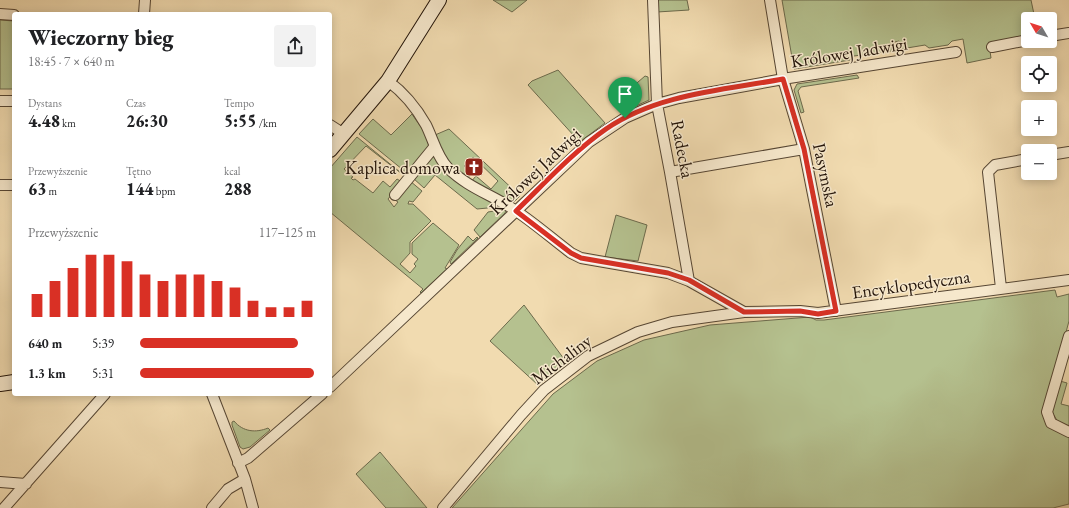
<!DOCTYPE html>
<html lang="pl">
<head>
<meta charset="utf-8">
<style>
	:root { --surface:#fff; --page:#f2f2f2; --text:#202124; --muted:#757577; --accent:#d93025 }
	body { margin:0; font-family:"EB Garamond",serif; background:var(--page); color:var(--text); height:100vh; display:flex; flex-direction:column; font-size:15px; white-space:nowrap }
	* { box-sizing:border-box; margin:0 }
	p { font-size:13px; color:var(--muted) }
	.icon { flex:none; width:22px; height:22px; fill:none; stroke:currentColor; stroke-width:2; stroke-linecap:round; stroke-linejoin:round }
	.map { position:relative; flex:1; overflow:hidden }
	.sheet { position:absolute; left:12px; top:12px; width:320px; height:384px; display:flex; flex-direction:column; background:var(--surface); border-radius:4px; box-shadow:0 2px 10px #0003 }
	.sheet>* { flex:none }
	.needle { width:26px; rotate:309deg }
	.controls { position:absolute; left:1021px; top:12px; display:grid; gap:8px }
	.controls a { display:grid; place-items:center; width:36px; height:36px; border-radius:4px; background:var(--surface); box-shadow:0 2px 10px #0003; font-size:20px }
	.pin { position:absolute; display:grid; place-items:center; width:34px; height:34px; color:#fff; margin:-41px -17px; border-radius:50% 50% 50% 0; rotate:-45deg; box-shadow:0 0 4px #0007 }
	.pin .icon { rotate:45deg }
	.round { display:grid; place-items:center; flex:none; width:42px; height:42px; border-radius:4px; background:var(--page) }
	.headline { display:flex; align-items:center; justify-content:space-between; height:68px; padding:0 16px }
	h1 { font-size:22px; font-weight:800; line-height:30px }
	.metrics { display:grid; grid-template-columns:repeat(3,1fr); gap:6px; height:68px; padding:4px 16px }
	.metrics div { display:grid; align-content:center }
	.metrics b { font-size:17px; font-weight:800 }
	.metrics small { font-size:11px; font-weight:400 }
	.metrics p { font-size:11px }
	.chart { height:112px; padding:8px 16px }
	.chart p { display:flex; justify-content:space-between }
	.chart svg { width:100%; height:72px; margin-top:4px; stroke:var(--accent); stroke-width:6 }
	ul { padding:0 16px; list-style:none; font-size:13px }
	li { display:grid; grid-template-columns:64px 48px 1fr; align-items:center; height:30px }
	li i { height:10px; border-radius:5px; background:var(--accent) }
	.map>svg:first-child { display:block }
	.green { fill:#b5c18f; stroke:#6c6a4c }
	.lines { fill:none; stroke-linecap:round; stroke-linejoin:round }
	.street-casing { stroke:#564633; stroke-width:12 }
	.secondary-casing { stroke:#231409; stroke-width:16 }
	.street { stroke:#f6e8cc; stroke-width:10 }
	.secondary { stroke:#f6e8cc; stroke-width:14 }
	.route-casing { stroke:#fff; stroke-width:8 }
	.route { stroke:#d93025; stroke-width:5 }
	.labels { text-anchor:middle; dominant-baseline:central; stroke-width:3; stroke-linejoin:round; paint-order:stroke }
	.street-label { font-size:18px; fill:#231409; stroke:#f6e8cc }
	.poi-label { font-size:18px; fill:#231409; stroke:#f6e8cc; text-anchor:end }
</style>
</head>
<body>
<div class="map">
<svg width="1069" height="508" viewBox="0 0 1069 508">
	<rect width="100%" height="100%" fill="#f1dbb0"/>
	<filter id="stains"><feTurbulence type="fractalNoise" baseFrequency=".005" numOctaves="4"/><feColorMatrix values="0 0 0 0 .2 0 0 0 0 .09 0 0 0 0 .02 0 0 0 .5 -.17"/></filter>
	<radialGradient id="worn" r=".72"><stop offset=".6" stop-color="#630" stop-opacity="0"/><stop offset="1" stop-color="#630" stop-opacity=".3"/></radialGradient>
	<!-- green -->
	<path class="green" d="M493 0H527L512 12Z
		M658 0H687L689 10 657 12Z
		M782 0H1031L1035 19H1028V33L1024 37 989 44 991 58 967 63 963 39 952 41 948 45 929 48 925 45 901 49 899 41 891 43 892 51 854 56 850 60 794 69Z
		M0 20 14 21V89H0Z
		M558 70 605 123 577 144 572 139 575 137 528 85 532 81Z
		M857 75 859 78 801 87 798 91 804 112 801 113 794 90 797 84Z
		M645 76 648 77 649 100 625 111 616 101Z
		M412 114C418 124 431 137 428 149L408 174 359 134 373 119 391 135Z
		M449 129 520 196 512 204 470 183 476 176 491 189 498 181 473 157 464 166 472 173 466 180 451 168 435 137V135Z
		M357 137 406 177 366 146 344 169 353 177 351 178 353 180 355 179 373 193 383 181 390 187 397 179 402 182 388 199 394 207 398 202 395 200 410 181 422 191 413 202 409 201 408 204H413L431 221 410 242V253L400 264 410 273 416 266 414 264 418 259 412 254V243L433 223 459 245 445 268 447 269 421 293 420 292 423 289 330 212V168Z
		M433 153 499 204 498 207 477 209 435 175 424 188 413 178Z
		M507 209 505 213 480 237 474 230 488 212Z
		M616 215 647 225 638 261 605 257Z
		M468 236 473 241 477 237 478 238 451 264 450 262 457 250Z
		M1055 290 1057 297 1069 294V321L1045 410 1069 435V504L1053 508H452L553 394 597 361 644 340 710 325 810 317 816 320H824Z
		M524 305 567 363 538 385 490 341Z
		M1060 381 1067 383 1061 404 1069 406V428L1058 422 1052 412Z
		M234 421C243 432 256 433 268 428L270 430 250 447 243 449 240 447 232 425V422Z
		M380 452 427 508H386L356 474Z"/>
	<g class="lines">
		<!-- street casing -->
		<g class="street-casing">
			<path id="street" d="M653 0 657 104 670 172 689 281
				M770 0 783 79 804 149 836 311
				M0 14 14 15
				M144 14 145 0
				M1050 36 1069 33
				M992 47 1028 40
				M388 81C403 92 417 109 426 125 433 139 437 157 448 168 466 186 489 194 510 207 531 220 551 238 571 253L581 258 668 273 689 281 744 312
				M0 101H14
				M330 125 344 134
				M1050 155 1069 152
				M670 172 804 149
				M0 185H14
				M395 195 435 146
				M1001 288 988 172 995 165 1028 159
				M1069 336 1047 412 1051 423 1069 432
				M330 387 589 142 625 118 657 104 679 98 789 78 956 52
				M212 394 245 479 253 508
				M238 463 248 458 322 394
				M0 482 26 484
				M4 508 105 394
				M212 508 228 489 245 479
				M443 508 521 415 544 390 588 356 638 332 672 322 744 312 800 311 818 313 1069 280"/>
		</g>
		<!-- secondary casing -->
		<g class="secondary-casing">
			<path id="secondary" d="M330 150 388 81 439 0
				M0 384 14 382"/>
		</g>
		<!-- street -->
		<use href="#street" class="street"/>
		<!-- secondary -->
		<use href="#secondary" class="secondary"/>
	</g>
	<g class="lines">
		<!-- route casing -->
		<g class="route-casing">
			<path id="route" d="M783 79 804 149 836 311 818 314 800 311 744 312 689 280 668 273 581 258 571 253 516 211C545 183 573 152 606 129 657 94 724 90 783 79Z"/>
		</g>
		<!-- route -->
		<use href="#route" class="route"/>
	</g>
	<!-- icons -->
	<defs>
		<g id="church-square" transform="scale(1)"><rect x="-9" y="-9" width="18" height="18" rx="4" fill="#8f2418" stroke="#f6e8cc"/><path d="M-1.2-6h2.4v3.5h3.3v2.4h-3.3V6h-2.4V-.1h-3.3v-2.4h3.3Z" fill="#fff"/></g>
	</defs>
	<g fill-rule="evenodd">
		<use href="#church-square" x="474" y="167"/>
	</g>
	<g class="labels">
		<!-- street labels -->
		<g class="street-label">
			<text transform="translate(849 52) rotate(-9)">Królowej Jadwigi</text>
			<text transform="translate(683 149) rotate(79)">Radecka</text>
			<text transform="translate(535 171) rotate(-43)">Królowej Jadwigi</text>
			<text transform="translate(826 175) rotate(78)">Pasymska</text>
			<text transform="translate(911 284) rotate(-8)">Encyklopedyczna</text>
			<text transform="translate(561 359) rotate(-37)">Michaliny</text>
		</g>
		<!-- poi labels -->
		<g class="poi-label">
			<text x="460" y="167">Kaplica domowa</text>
		</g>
	</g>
	<rect width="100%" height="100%" filter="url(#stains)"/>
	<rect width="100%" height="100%" fill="url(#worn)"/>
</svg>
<div class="controls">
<a><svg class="needle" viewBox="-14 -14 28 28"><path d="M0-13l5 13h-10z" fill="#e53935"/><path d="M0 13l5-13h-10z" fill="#757577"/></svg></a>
<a><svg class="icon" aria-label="locate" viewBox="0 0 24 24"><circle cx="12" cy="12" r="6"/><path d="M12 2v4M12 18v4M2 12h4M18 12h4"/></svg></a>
<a>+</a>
<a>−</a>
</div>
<div class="pin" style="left:625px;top:118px;background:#1e9e55"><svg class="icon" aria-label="arrive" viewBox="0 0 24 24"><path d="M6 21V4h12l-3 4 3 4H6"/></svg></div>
<section class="sheet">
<div class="headline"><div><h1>Wieczorny bieg</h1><p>18:45 · 7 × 640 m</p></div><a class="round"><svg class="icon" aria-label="share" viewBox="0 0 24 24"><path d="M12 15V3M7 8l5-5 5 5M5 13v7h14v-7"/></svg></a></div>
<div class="metrics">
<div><p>Dystans</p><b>4.48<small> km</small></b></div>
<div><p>Czas</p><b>26:30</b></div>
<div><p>Tempo</p><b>5:55<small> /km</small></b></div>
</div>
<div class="metrics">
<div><p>Przewyższenie</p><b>63<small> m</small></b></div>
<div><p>Tętno</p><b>144<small> bpm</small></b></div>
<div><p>kcal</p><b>288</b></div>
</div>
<div class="chart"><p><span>Przewyższenie</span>117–125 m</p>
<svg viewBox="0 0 160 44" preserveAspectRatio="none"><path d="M5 44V30M15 44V22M25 44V14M35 44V6M45 44V6M55 44V10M65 44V18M75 44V22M85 44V18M95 44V18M105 44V22M115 44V26M125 44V34M135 44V38M145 44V38M155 44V34"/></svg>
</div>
<ul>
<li><b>640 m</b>5:39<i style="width:90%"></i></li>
<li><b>1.3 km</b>5:31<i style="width:99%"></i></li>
</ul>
</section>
</div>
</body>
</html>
